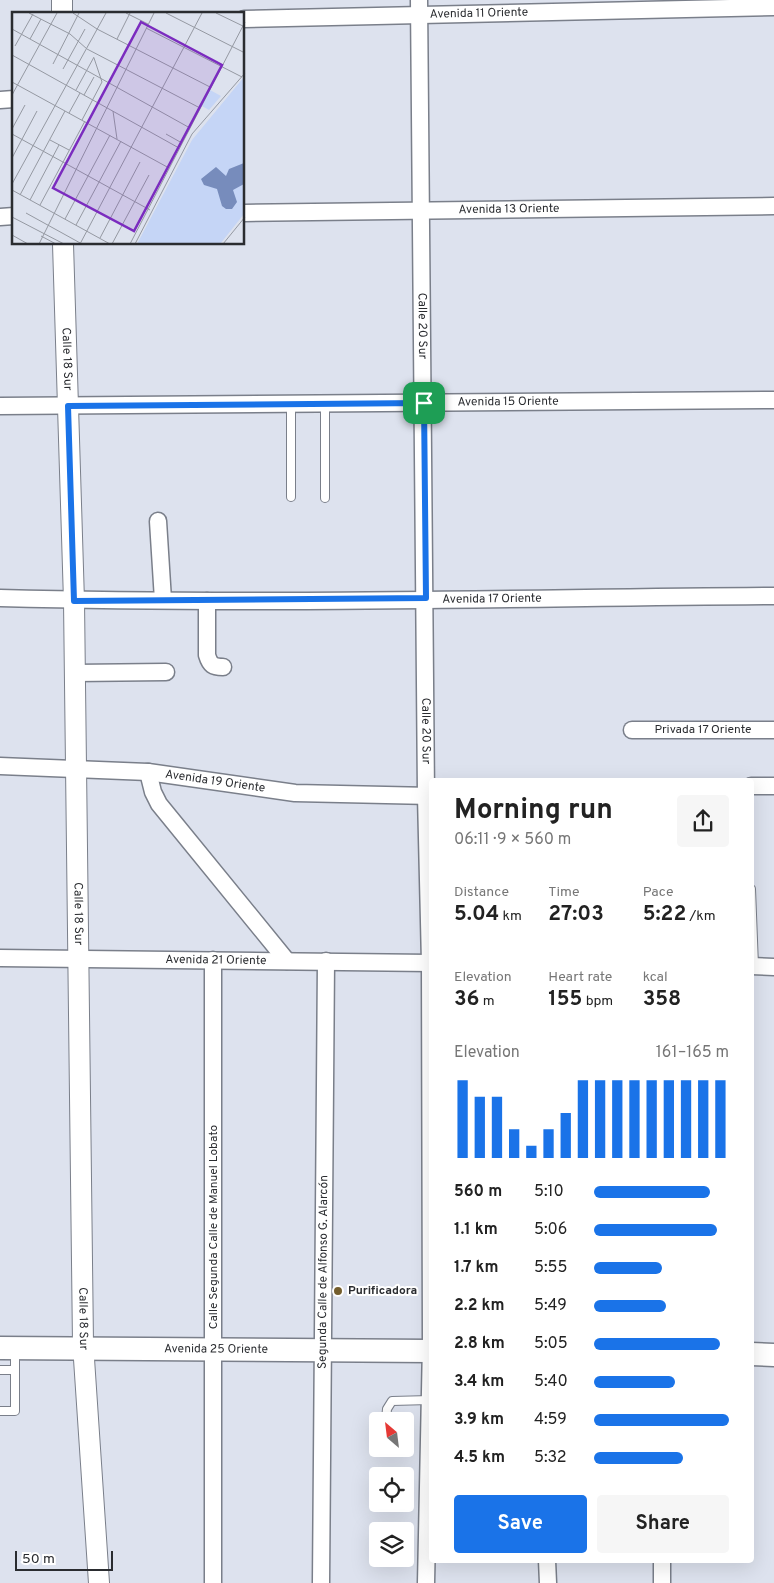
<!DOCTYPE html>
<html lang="en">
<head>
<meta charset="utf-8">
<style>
	:root { --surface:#fff; --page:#f6f6f6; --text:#222; --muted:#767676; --accent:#1a73e8 }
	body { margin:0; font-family:Overpass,sans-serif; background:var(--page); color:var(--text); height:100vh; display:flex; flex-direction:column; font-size:19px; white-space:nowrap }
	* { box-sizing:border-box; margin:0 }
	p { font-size:16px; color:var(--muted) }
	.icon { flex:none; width:28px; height:28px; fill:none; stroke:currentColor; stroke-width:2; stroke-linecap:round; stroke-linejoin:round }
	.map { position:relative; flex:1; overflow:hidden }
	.panel { position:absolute; left:429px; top:778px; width:325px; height:785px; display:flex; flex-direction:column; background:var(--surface); border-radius:5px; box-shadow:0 5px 20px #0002 }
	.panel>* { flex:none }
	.needle { width:32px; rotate:332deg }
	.controls { position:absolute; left:369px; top:1412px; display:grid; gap:10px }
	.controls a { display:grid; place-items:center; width:45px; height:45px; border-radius:5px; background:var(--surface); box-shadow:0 5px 20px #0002; font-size:25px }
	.scale { position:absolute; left:15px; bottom:12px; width:98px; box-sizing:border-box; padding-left:5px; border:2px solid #2a2c30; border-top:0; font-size:14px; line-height:18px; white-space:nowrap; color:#2a2c30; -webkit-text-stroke:4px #fff; paint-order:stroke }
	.pin { position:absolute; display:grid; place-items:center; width:42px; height:42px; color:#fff; margin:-21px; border-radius:10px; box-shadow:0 2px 8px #0006 }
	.round { display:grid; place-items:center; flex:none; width:52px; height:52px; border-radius:5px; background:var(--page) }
	.headline { display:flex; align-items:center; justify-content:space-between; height:85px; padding:0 25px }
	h1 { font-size:28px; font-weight:700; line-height:38px }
	.figures { display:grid; grid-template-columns:repeat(3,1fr); gap:8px; height:85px; padding:5px 25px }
	.figures div { display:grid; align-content:center }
	.figures b { font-size:21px; font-weight:700 }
	.figures small { font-size:14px; font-weight:400 }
	.figures p { font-size:14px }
	.chart { height:140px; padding:10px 25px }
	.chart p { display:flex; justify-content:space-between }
	.chart svg { width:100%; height:90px; margin-top:5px; stroke:var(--accent); stroke-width:6 }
	.button { display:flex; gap:10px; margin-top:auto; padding:10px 25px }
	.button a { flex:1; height:58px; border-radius:5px; background:var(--accent); color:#fff; font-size:20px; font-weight:700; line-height:58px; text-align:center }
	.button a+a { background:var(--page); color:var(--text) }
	ul { padding:0 25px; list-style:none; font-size:16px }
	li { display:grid; grid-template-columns:80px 60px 1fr; align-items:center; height:38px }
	li i { height:12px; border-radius:6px; background:var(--accent) }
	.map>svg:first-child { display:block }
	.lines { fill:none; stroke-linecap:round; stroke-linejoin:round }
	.service-casing { stroke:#7a7f8a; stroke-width:10 }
	.minor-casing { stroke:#7a7f8a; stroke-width:19 }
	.tertiary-casing { stroke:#7a7f8a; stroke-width:22 }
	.secondary-casing { stroke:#7a7f8a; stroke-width:25 }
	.service { stroke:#fff; stroke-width:8 }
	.minor { stroke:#fff; stroke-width:16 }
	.tertiary { stroke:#fff; stroke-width:20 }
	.secondary { stroke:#fff; stroke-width:22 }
	.route-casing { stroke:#fff; stroke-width:10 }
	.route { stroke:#1a73e8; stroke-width:6 }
	.poi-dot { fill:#745e2e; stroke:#fff; stroke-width:2 }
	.labels { text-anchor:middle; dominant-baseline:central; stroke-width:4; stroke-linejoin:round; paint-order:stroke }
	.street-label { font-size:12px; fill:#2a2c30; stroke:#fff }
	.poi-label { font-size:12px; font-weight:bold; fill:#2a2c30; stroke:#fff; text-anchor:start }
	.inset-road { fill:none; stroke:#9599a2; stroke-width:1 }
	.view { fill:#7b2cbf; fill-opacity:0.15; stroke:#7b2cbf; stroke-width:2.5 }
	.inset-edge { fill:none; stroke:#2a2c30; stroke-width:2.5 }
</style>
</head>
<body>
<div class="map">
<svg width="774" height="1583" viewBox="0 0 774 1583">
	<rect width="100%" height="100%" fill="#dde2ee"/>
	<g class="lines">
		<!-- service casing -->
		<g class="service-casing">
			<path id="service" d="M325 404V498
				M291 497V404
				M751 889 754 966
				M0 1370H14
				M0 1411H15V1350
				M386 1419 387 1409 392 1401 430 1400"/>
		</g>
		<!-- minor casing -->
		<g class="minor-casing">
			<g id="minor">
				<path id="s1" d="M419 0 426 796 430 963 431 1344 426 1583"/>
				<path id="s2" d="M244 19 774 7"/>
				<path d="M0 100 14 99"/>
				<path id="s3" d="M244 213 774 206"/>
				<path d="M0 217 14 216"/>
				<path id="s4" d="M0 406 774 400"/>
				<path d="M158 521 163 600"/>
				<path id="s5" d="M0 598C258 605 516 598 774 596"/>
				<path d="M207 601V655C210 665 213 667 223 667"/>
				<path d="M74 673 166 672"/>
				<path id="s6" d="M632 730H774"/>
				<path id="s7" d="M0 766 148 772 295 793 431 796"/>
				<path d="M148 772 153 792 159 804 287 961"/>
				<path d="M751 786H774"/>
				<path id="s8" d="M0 958 431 963"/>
				<path d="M213 960V1583"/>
				<path d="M751 966 774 967"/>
				<path d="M547 1560 548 1583"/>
				<path id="s9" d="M321 1583 326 961"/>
				<path d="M662 1583V1560"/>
			</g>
		</g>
		<!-- tertiary casing -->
		<g class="tertiary-casing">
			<g id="tertiary">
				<path d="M62 14V0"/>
				<path id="s10" d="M63 244 74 601 83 1344 99 1583"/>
			</g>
		</g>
		<!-- secondary casing -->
		<g class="secondary-casing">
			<g id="secondary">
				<path id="s11" d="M0 1348 431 1351"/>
				<path d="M751 1354 774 1355"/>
			</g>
		</g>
		<!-- service -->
		<use href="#service" class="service"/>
		<!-- minor -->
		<use href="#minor" class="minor"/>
		<!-- tertiary -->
		<use href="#tertiary" class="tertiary"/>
		<!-- secondary -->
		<use href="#secondary" class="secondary"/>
	</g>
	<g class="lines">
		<!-- route casing -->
		<g class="route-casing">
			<path id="route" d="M424 403 426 598 74 601 68 406Z"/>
		</g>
		<!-- route -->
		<use href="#route" class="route"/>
	</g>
	<!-- markers -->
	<circle class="poi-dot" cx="338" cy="1291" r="5"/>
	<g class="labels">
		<!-- street labels -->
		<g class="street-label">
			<text stroke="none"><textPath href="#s2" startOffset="235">Avenida 11 Oriente</textPath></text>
			<text stroke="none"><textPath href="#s3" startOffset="265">Avenida 13 Oriente</textPath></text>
			<text stroke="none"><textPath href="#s1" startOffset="326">Calle 20 Sur</textPath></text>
			<text stroke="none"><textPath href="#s10" startOffset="115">Calle 18 Sur</textPath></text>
			<text stroke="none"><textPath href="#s4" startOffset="508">Avenida 15 Oriente</textPath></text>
			<text stroke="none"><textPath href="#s5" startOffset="492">Avenida 17 Oriente</textPath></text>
			<text stroke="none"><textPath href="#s6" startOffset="71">Privada 17 Oriente</textPath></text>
			<text stroke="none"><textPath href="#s1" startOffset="731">Calle 20 Sur</textPath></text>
			<text stroke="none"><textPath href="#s7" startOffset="216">Avenida 19 Oriente</textPath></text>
			<text stroke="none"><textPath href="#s10" startOffset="670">Calle 18 Sur</textPath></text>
			<text stroke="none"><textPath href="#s8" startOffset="216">Avenida 21 Oriente</textPath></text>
			<text transform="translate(214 1227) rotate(-90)">Calle Segunda Calle de Manuel Lobato</text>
			<text stroke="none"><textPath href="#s9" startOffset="311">Segunda Calle de Alfonso G. Alarcón</textPath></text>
			<text stroke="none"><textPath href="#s10" startOffset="1075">Calle 18 Sur</textPath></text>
			<text stroke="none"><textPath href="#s11" startOffset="216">Avenida 25 Oriente</textPath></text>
		</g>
		<!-- poi labels -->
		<g class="poi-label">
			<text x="348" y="1291">Purificadora</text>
		</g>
	</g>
	<!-- overview -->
	<g transform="translate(12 12)">
		<rect width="232" height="232" fill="#dde2ee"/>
		<path d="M232 65V202L208 232H125L180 128ZM198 78 209 84 197 98 190 94Z" fill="#c5d5f6"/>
		<path d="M232 151V172L221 178 225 190 220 197H214L210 194 205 177 192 173 189 167 204 155 214 164 217 157Z" fill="#778cbc"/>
		<path class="inset-road" d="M17 1 58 22 75 37 188 96M61 1 85 17 198 75M114 1 136 12M154 1 233 41M204 1 233 15M134 16 230 65M0 17 178 116M18 27 29 7M105 27 118 1M3 34 21 2M0 43 167 136M41 52 67 1M51 57 73 17M0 70 157 156M64 78 82 45M0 83 45 1M72 83 82 65M101 99 105 127M57 101 68 81M70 108 90 70 82 46M0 117 13 93M0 122 138 198M154 122 170 131M38 128 57 138M0 146 25 99M0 172 94 1M0 178 98 232M8 183 53 99M18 188 47 133M28 193 73 109M14 201 70 232M0 205 52 232M53 207 98 123M64 213 109 129M0 223 16 232M29 224 44 232M88 226 128 150M27 232 142 1M68 232 190 1M100 232 137 163M118 232 233 10M123 232 180 122 233 61M211 232 233 205"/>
		<path class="view" d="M129 10 210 53 122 219 41 176Z"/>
		<rect width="232" height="232" class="inset-edge"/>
	</g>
</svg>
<div class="controls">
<a><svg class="needle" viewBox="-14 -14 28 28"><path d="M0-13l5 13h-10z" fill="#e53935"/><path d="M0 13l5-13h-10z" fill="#767676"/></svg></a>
<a><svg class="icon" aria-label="locate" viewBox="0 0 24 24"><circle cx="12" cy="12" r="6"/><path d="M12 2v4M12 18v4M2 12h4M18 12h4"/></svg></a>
<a><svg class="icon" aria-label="layers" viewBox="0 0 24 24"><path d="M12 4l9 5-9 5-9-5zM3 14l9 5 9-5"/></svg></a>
</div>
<div class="scale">50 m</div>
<div class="pin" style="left:424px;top:403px;background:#1e9e55"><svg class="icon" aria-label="arrive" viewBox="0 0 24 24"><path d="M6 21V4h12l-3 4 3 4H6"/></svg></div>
<section class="panel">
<div class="headline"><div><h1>Morning run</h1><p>06:11 · 9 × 560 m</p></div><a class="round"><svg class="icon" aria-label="share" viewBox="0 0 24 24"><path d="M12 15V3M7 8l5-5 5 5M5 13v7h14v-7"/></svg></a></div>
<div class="figures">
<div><p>Distance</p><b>5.04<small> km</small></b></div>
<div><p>Time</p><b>27:03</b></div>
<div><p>Pace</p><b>5:22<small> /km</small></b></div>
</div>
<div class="figures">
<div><p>Elevation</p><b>36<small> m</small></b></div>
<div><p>Heart rate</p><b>155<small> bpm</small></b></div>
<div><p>kcal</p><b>358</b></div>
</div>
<div class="chart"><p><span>Elevation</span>161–165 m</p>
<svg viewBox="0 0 160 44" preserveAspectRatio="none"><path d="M5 44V6M15 44V14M25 44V14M35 44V30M45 44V38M55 44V30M65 44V22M75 44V6M85 44V6M95 44V6M105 44V6M115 44V6M125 44V6M135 44V6M145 44V6M155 44V6"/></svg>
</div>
<ul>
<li><b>560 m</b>5:10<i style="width:86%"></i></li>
<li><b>1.1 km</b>5:06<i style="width:91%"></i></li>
<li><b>1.7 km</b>5:55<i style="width:50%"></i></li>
<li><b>2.2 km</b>5:49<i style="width:53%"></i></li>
<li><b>2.8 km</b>5:05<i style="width:93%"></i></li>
<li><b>3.4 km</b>5:40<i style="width:60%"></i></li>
<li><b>3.9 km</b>4:59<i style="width:100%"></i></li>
<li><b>4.5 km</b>5:32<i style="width:66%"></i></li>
</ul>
<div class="button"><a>Save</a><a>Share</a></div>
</section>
</div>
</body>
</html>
